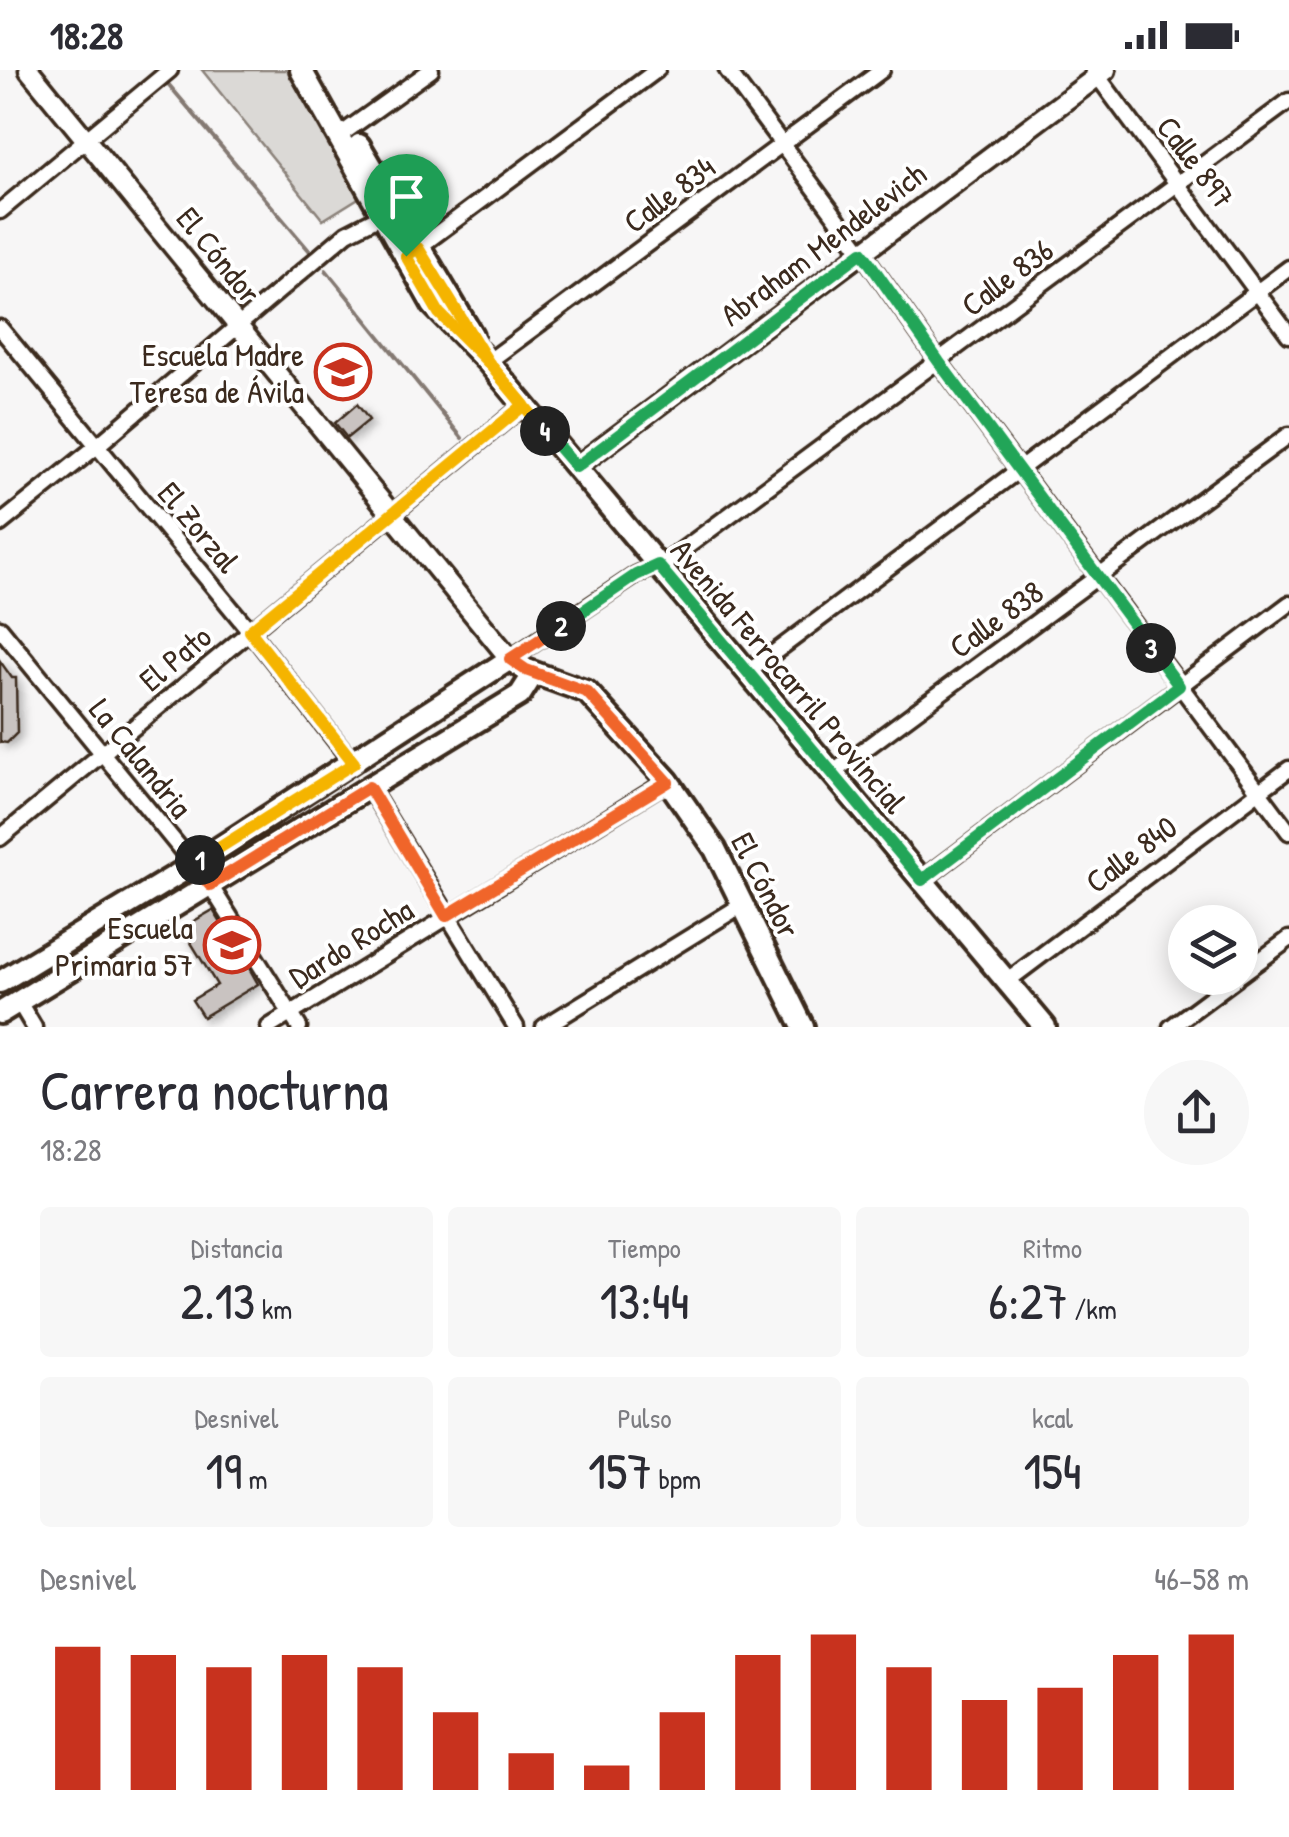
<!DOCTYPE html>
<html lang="es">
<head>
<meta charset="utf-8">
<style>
	:root { --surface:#fff; --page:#f7f7f7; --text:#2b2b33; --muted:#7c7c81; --accent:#c8321e }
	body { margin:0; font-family:"Patrick Hand",sans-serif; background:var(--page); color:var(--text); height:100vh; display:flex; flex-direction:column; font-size:38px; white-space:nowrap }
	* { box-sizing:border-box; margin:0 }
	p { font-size:32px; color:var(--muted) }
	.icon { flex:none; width:55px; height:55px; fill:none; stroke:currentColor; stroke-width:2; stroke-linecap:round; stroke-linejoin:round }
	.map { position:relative; height:957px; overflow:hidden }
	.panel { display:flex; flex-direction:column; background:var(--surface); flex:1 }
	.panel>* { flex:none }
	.fabs { position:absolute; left:1168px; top:835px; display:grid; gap:20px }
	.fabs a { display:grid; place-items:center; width:90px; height:90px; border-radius:50%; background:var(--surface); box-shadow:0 5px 25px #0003; font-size:50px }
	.pin { position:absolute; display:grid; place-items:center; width:85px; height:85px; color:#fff; margin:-102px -42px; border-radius:50% 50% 50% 0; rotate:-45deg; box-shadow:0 0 10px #0007 }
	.pin .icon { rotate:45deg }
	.km { position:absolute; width:50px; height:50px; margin:-25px; border-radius:50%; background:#222; color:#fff; font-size:28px; line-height:50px; text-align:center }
	.round { display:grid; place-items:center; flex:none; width:105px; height:105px; border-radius:52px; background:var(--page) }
	.overview { display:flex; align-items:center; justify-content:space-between; height:170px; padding:0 40px }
	h1 { font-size:55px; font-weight:600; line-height:75px }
	.stats { display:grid; grid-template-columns:repeat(3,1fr); gap:15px; height:170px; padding:10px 40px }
	.stats div { display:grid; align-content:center; border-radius:10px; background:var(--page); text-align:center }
	.stats b { font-size:50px; font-weight:600 }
	.stats small { font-size:28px; font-weight:400 }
	.stats p { font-size:28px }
	.chart { height:280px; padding:20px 40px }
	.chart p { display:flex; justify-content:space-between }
	.chart svg { width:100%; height:180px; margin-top:10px; stroke:var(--accent); stroke-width:6 }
	.status { display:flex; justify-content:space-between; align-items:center; height:70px; padding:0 50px; background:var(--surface); direction:ltr }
	.status svg { height:28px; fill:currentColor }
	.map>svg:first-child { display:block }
	.green { fill:#dbd9d6; stroke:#8b827a; stroke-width:2.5 }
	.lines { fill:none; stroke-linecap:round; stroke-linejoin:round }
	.stream { stroke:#847972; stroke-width:4 }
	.building { fill:#c9c3c1; stroke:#3b2a1e; stroke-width:2.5; filter:url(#shadow) }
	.minor-casing { stroke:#3b2a1e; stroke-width:21 }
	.tertiary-casing { stroke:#3b2a1e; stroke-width:25 }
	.secondary-casing { stroke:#3b2a1e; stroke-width:28 }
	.minor { stroke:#fff; stroke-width:14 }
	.tertiary { stroke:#fff; stroke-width:18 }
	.secondary { stroke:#fff; stroke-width:20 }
	.split-1-casing { stroke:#fff; stroke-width:20 }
	.split-2-casing { stroke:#fff; stroke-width:20 }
	.split-3-casing { stroke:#fff; stroke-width:20 }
	.split-4-casing { stroke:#fff; stroke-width:20 }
	.split-5-casing { stroke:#fff; stroke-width:20 }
	.split-1 { stroke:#f5b400; stroke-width:12 }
	.split-2 { stroke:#f0652b; stroke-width:12 }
	.split-3 { stroke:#22a559; stroke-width:12 }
	.split-4 { stroke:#22a559; stroke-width:12 }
	.split-5 { stroke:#f5b400; stroke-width:12 }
	.labels { text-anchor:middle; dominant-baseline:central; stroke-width:8; stroke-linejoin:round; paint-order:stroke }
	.street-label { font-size:32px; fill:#3b2a1e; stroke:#fff }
	.poi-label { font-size:32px; fill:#3b2a1e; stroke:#fff; text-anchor:end }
</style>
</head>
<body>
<div class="status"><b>18:28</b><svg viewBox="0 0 49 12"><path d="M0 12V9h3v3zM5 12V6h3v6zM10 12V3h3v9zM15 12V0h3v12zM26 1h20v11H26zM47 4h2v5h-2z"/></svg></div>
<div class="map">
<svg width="1289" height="957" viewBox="0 0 1289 957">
	<defs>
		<filter id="shadow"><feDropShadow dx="4.5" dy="4.5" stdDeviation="5" flood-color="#0004"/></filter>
	</defs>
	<rect width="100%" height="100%" fill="#f7f6f6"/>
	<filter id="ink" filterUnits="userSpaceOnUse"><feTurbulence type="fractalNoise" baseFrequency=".01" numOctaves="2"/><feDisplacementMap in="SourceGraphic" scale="20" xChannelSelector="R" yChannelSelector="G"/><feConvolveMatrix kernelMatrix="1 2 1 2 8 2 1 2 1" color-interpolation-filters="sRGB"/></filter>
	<g filter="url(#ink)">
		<!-- green -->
		<path class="green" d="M202 0H288L360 127 323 150Z"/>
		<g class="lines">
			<!-- stream -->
			<path class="stream" d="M169 15 313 185
				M326 200 462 368"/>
		</g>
		<!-- building -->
		<path class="building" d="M357 334 369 350 347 368 335 353Z
			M0 591 12 608H16L17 663 7 673 0 672Z
			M213 840 228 864 222 868 233 886 240 882 258 914 203 947 192 930 217 915 182 858Z"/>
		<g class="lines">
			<!-- minor casing -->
			<g class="minor-casing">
				<path id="minor" d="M727 0 862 182 939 292 1289 762
					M1093 0 1289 265
					M339 66 431 0
					M0 141 170 0
					M415 180 657 0
					M0 258 250 561 353 693
					M488 292 882 0
					M0 454 97 376 347 163 382 145
					M0 558 210 815 299 957
					M510 589 636 505 669 490 1289 31
					M747 603 1289 198
					M831 704 1289 365
					M369 717 516 957
					M0 768 524 335
					M922 810 1289 534
					M1240 905 1289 869
					M1006 912 1289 699
					M19 932 34 957
					M269 957 668 711
					M544 957 742 835
					M1171 957 1237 908"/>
			</g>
			<!-- tertiary casing -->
			<g class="tertiary-casing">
				<path id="tertiary" d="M29 0 510 589
					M576 397 1106 0"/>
			</g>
			<!-- secondary casing -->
			<g class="secondary-casing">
				<path id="secondary" d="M301 0 433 235 488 292 1045 957
					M359 75 472 265
					M0 912 193 795 510 589 526 600 587 622 668 711 715 779 803 957
					M0 943 520 625 534 603"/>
			</g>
			<!-- minor -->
			<use href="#minor" class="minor"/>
			<!-- tertiary -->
			<use href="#tertiary" class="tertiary"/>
			<!-- secondary -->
			<use href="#secondary" class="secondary"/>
		</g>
	</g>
	<g class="lines" filter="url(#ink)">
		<!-- split-1 casing -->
		<g class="split-1-casing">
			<path id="split-1" d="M200 790 354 693 250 561 524 335 488 292 439 243 406 186"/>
		</g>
		<!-- split-2 casing -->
		<g class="split-2-casing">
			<path id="split-2" d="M200 790 193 795 210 815 369 717 446 846 668 712 587 622 526 600 510 589 561 556"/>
		</g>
		<!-- split-3 casing -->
		<g class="split-3-casing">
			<path id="split-3" d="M561 556 636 505 658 495 922 810 1179 616 1151 578"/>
		</g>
		<!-- split-4 casing -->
		<g class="split-4-casing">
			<path id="split-4" d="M545 361 576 397 862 182 939 292 1151 578"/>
		</g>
		<!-- split-5 casing -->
		<g class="split-5-casing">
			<path id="split-5" d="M406 186 418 178 488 292 545 361"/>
		</g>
		<!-- split-1 -->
		<use href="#split-1" class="split-1"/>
		<!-- split-2 -->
		<use href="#split-2" class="split-2"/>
		<!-- split-3 -->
		<use href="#split-3" class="split-3"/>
		<!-- split-4 -->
		<use href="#split-4" class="split-4"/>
		<!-- split-5 -->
		<use href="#split-5" class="split-5"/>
	</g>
	<!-- icons -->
	<defs>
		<g id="school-ring" transform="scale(2.875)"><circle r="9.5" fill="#fff" stroke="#c8321e" stroke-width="1.5"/><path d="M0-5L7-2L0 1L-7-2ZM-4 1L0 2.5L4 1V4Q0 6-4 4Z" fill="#c8321e"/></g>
	</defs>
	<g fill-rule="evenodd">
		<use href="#school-ring" x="343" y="302"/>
		<use href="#school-ring" x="232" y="875"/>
	</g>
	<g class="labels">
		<!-- street labels -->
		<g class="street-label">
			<text transform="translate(1196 92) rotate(53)">Calle 897</text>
			<text transform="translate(669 124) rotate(-37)">Calle 834</text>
			<text transform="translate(823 174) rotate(-37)">Abraham Mendelevich</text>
			<text transform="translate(219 185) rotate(51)">El Cóndor</text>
			<text transform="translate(1007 207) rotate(-37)">Calle 836</text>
			<text transform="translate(199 457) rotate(50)">El Zorzal</text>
			<text transform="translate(996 549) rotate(-36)">Calle 838</text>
			<text transform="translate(175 588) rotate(-40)">El Pato</text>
			<text transform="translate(789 606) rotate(50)">Avenida Ferrocarril Provincial</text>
			<text transform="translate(141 688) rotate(51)">La Calandria</text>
			<text transform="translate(1131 784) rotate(-37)">Calle 840</text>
			<text transform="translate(766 815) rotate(63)">El Cóndor</text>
			<text transform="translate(351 873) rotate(-32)">Dardo Rocha</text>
		</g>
		<!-- poi labels -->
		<g class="poi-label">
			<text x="304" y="284">Escuela Madre<tspan x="304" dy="37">Teresa de Ávila</tspan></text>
			<text x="193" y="857">Escuela<tspan x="193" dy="37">Primaria 57</tspan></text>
		</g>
	</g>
</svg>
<div class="fabs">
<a><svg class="icon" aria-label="layers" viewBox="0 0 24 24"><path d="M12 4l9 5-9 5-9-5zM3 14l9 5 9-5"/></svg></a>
</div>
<div class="pin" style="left:406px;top:186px;background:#1e9e55"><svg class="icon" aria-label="arrive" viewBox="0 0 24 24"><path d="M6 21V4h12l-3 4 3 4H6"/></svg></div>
<b class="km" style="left:200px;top:790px">1</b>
<b class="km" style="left:561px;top:556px">2</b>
<b class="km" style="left:1151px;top:578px">3</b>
<b class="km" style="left:545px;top:361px">4</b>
</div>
<section class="panel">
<div class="overview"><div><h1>Carrera nocturna</h1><p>18:28</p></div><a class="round"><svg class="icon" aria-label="share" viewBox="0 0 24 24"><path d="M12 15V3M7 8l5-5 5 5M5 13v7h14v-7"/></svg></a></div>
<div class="stats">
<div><p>Distancia</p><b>2.13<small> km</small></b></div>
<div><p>Tiempo</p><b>13:44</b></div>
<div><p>Ritmo</p><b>6:27<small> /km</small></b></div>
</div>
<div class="stats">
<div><p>Desnivel</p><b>19<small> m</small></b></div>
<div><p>Pulso</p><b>157<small> bpm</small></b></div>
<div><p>kcal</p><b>154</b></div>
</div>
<div class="chart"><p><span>Desnivel</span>46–58 m</p>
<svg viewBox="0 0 160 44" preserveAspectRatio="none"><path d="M5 44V9M15 44V11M25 44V14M35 44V11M45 44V14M55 44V25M65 44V35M75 44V38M85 44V25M95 44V11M105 44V6M115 44V14M125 44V22M135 44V19M145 44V11M155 44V6"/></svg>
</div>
</section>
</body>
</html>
